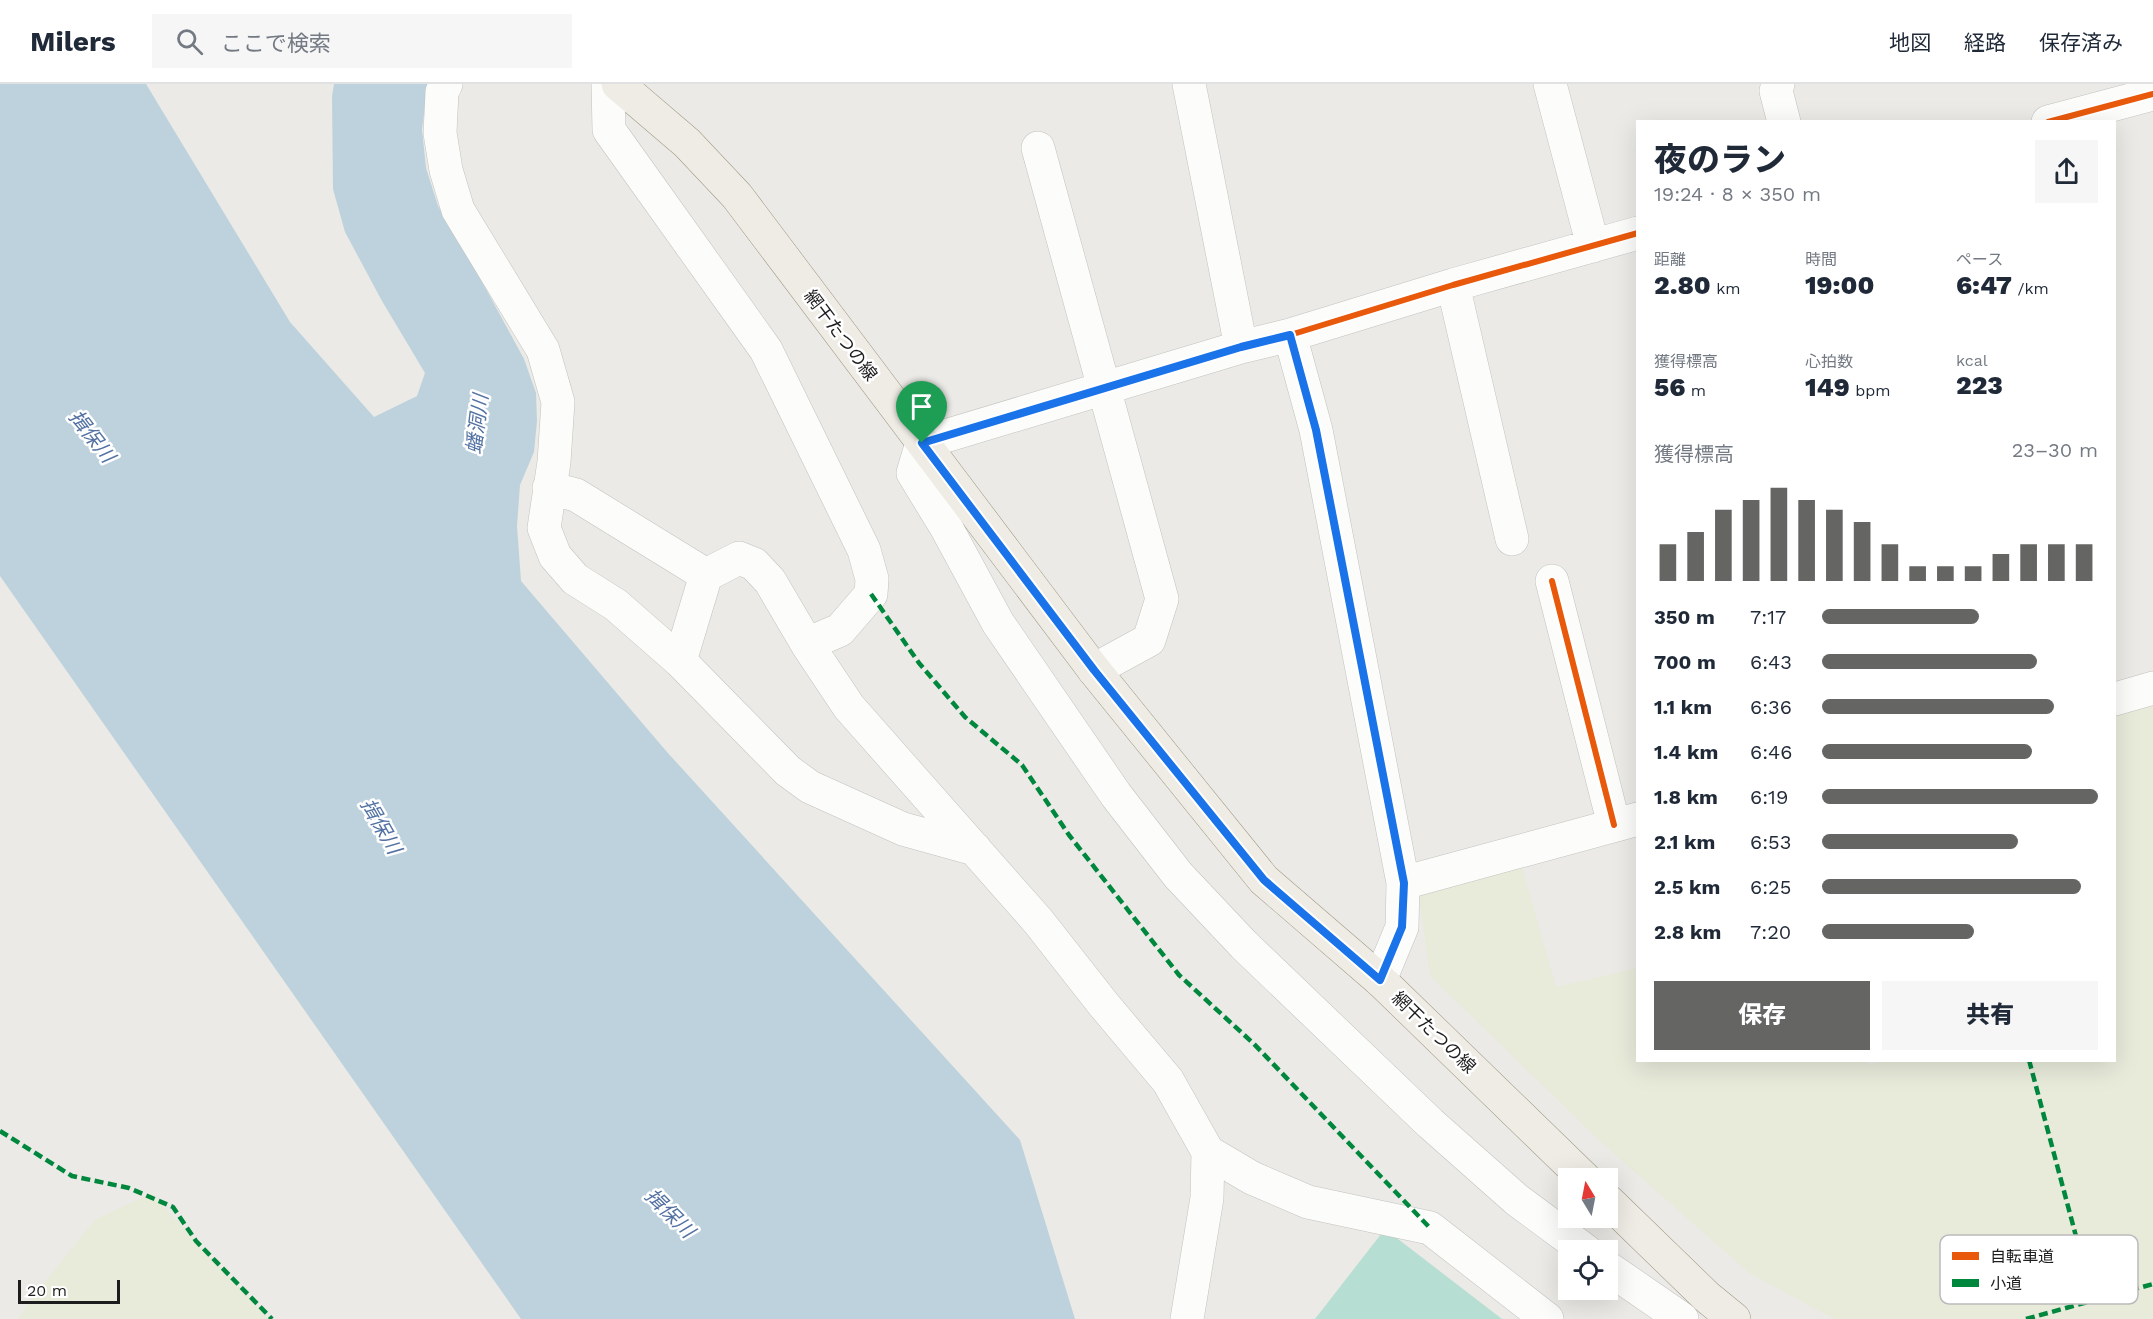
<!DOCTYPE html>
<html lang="ja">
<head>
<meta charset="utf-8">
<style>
	:root { --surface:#fff; --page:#f6f6f7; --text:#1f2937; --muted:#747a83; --line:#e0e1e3; --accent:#656563 }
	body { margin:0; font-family:"Work Sans","Noto Sans JP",sans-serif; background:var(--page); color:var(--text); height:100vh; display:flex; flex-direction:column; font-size:22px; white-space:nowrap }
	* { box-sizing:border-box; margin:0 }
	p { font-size:20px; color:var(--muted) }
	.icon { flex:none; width:33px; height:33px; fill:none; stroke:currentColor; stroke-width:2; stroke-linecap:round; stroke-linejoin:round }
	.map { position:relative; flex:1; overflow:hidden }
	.side { position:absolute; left:1636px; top:36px; width:480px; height:942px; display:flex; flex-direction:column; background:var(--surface); border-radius:0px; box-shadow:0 6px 24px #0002 }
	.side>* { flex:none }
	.needle { width:39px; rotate:350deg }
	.controls { position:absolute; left:1558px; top:1084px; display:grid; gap:12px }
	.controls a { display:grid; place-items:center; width:60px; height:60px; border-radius:0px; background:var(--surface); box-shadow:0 6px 24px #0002; font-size:30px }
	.scale { position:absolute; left:18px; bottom:15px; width:102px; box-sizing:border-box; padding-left:6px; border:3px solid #1d1d1d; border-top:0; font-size:16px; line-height:21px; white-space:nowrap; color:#1d1d1d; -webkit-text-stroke:4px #fff; paint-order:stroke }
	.pin { position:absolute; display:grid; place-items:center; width:51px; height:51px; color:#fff; margin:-62px -26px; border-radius:50% 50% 50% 0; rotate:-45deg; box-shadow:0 0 6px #0007 }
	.pin .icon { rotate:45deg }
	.round { display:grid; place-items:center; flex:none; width:63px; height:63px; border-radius:0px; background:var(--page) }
	.summary { display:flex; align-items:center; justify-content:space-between; height:102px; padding:0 18px }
	h1 { font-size:33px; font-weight:800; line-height:45px }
	.figures { display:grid; grid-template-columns:repeat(3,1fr); gap:9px; height:102px; padding:6px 18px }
	.figures div { display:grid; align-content:center }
	.figures b { font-size:26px; font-weight:800 }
	.figures small { font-size:16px; font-weight:400 }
	.figures p { font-size:16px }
	.chart { height:168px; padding:12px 18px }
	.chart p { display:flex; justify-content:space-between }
	.chart svg { width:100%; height:108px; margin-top:6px; stroke:var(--accent); stroke-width:6 }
	.action { display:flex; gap:12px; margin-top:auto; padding:12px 18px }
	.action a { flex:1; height:69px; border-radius:0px; background:var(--accent); color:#fff; font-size:24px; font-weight:800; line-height:69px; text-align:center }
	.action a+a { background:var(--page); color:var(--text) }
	ul { padding:0 18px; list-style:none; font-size:20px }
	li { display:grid; grid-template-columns:96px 72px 1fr; align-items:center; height:45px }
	li i { height:15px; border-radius:8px; background:var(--accent) }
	header { display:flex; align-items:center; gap:36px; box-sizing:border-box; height:84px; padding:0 30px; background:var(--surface); border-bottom:2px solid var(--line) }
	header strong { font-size:28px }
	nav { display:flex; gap:33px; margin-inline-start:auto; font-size:21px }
	.search { width:420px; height:54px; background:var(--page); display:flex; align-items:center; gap:15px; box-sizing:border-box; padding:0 21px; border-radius:0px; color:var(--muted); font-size:22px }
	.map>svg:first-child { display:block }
	.farmland { fill:#e8eada }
	.pitch { fill:#b6ded2 }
	.water { fill:#bdd2dc }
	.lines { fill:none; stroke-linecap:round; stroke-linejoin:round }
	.minor-casing { stroke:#c2c2c0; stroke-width:34 }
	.major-casing { stroke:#9f9985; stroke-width:34 }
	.minor { stroke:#fcfcfb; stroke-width:33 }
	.major { stroke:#efece5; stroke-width:33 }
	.quiet { stroke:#00873e; stroke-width:4.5; stroke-dasharray:9 4.5; stroke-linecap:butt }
	.cycleway-casing { stroke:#fff; stroke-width:10 }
	.cycleway { stroke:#e8590c; stroke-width:6 }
	.route-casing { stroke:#fff; stroke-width:12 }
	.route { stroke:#1a73e8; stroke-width:8 }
	.labels { text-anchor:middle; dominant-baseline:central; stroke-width:5; stroke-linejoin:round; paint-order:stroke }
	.street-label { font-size:18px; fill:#1d1d1d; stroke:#fff }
	.water-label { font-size:20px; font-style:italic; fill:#5372a3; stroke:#fff }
	.key { fill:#fff; stroke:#bbb; stroke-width:1.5 }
	.key-label { font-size:16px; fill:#1d1d1d }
</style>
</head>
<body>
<header>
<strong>Milers</strong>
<div class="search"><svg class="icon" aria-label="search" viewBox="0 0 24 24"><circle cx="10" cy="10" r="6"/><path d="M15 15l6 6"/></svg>ここで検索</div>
<nav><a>地図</a><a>経路</a><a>保存済み</a></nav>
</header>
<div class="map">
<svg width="2153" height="1235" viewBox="0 0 2153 1235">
	<rect width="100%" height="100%" fill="#ebeae6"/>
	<!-- farmland -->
	<path class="farmland" d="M2153 615V1235H1834L1748 1188 1603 1060 1430 892 1418 803 1521 780 1556 903 1638 884V976H1867L1869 981 1885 976H2115V625Z
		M151 1109 269 1235H18L33 1212 95 1136Z"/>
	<!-- pitch -->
	<path class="pitch" d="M1385 1145 1502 1235H1315Z"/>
	<!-- water -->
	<path class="water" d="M0 0H146L290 238 374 333 417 312 425 289 382 217 345 148 333 105 332 12 334 0H428L422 45 426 84 438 122 475 185 524 275 536 309 537 337 534 368 520 401 517 442 521 497 667 668 1020 1056 1075 1235H521L0 492Z"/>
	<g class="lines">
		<!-- minor casing -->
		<g class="minor-casing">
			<path id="minor" d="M446 0 442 8 440 49 446 86 458 126 543 266 558 318 554 378 544 444 555 472 575 495 616 521 680 577 788 687 810 703 903 745 975 765
				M608 0 609 46 766 266 864 466 872 495 871 510 840 546 807 560
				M1189 0 1241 263
				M1550 0 1593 162
				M1778 0 1776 7 1784 38
				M2048 38 2153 10
				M1038 64 1162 515 1149 556 1094 586
				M1453 201 1512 455
				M1290 251 1316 346 1403 799 1402 843 1380 896
				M549 404 576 411 706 491 739 474 754 480 770 497 807 560 849 623 1038 837 1104 921 1168 997 1208 1068 1207 1114 1187 1235
				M1552 497 1614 741
				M680 577 706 491
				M2115 615 2153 604
				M1403 799 1638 735
				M1208 1068 1252 1094 1308 1118 1430 1144 1547 1235
				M1586 1167 1517 1116 1430 1039 1244 861 1178 791 1116 711 998 539 946 443 913 389 922 359 1241 263 1290 251 1453 201 1638 149
				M1608 1184 1682 1235"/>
		</g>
		<!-- major casing -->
		<g class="major-casing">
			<path id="major" d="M618 0 687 59 737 112 1094 586 1264 796 1380 896 1585 1095
				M1608 1117 1707 1213 1734 1235"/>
		</g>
		<!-- minor -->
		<use href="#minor" class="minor"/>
		<!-- major -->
		<use href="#major" class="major"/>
		<!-- quiet -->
		<path class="quiet" d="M871 510 919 579 965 633 1022 681 1069 751 1179 891 1254 960 1430 1144
			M2029 976 2093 1216
			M0 1047 72 1092 129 1104 173 1123 196 1157 272 1235
			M2026 1235 2153 1200"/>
		<!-- cycleway casing -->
		<g class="cycleway-casing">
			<path id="cycleway" d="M2048 38 2153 10
				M1290 251 1316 346 1403 799 1402 843 1380 896
				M922 359 1241 263 1290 251 1453 201 1638 149
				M1552 497 1614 741"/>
		</g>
		<!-- cycleway -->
		<use href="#cycleway" class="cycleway"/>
	</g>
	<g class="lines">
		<!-- route casing -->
		<g class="route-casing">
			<path id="route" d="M1290 251 1316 346 1404 799 1402 843 1380 896 1264 796 1094 586 922 359 1241 263Z"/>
		</g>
		<!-- route -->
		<use href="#route" class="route"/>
	</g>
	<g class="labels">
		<!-- street labels -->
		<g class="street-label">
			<text transform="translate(841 251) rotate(53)">網干たつの線</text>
			<text transform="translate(1434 948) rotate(44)">網干たつの線</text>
		</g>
		<!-- water labels -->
		<g class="water-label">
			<text transform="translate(477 340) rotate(-83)">蟠洞川</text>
			<text transform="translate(92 352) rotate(52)">揖保川</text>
			<text transform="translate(381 742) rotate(60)">揖保川</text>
			<text transform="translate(670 1129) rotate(45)">揖保川</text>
		</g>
	</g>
	<!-- legend -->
	<rect x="1940" y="1151" width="198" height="69" rx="9" class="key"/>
	<rect x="1952" y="1168" width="27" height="8" fill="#e8590c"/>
	<rect x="1952" y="1195" width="27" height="8" fill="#00873e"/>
	<g class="key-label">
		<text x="1990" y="1178">自転車道</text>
		<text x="1990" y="1205">小道</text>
	</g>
</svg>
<div class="controls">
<a><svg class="needle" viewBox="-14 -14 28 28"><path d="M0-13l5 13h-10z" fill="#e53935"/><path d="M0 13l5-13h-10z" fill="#747a83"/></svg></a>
<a><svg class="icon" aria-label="locate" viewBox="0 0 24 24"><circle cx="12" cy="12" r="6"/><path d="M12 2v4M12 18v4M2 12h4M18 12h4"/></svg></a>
</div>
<div class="scale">20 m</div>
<div class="pin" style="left:922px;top:359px;background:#1e9e55"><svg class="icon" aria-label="arrive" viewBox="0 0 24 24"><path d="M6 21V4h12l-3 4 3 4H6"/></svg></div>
<section class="side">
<div class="summary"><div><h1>夜のラン</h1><p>19:24 · 8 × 350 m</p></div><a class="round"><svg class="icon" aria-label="share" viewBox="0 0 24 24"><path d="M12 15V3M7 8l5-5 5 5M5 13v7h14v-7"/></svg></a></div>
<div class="figures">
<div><p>距離</p><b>2.80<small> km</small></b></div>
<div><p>時間</p><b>19:00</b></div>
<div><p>ペース</p><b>6:47<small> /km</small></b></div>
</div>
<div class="figures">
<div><p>獲得標高</p><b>56<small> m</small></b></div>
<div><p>心拍数</p><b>149<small> bpm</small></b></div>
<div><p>kcal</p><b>223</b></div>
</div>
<div class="chart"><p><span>獲得標高</span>23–30 m</p>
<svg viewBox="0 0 160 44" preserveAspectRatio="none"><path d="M5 44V29M15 44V24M25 44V15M35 44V11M45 44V6M55 44V11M65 44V15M75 44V20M85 44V29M95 44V38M105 44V38M115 44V38M125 44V33M135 44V29M145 44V29M155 44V29"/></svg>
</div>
<ul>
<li><b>350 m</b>7:17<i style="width:57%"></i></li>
<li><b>700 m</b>6:43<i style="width:78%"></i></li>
<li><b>1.1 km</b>6:36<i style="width:84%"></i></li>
<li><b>1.4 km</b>6:46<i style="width:76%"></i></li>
<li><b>1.8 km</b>6:19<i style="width:100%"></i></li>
<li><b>2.1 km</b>6:53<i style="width:71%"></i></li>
<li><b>2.5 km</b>6:25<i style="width:94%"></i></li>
<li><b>2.8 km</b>7:20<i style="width:55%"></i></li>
</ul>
<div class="action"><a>保存</a><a>共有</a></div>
</section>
</div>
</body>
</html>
